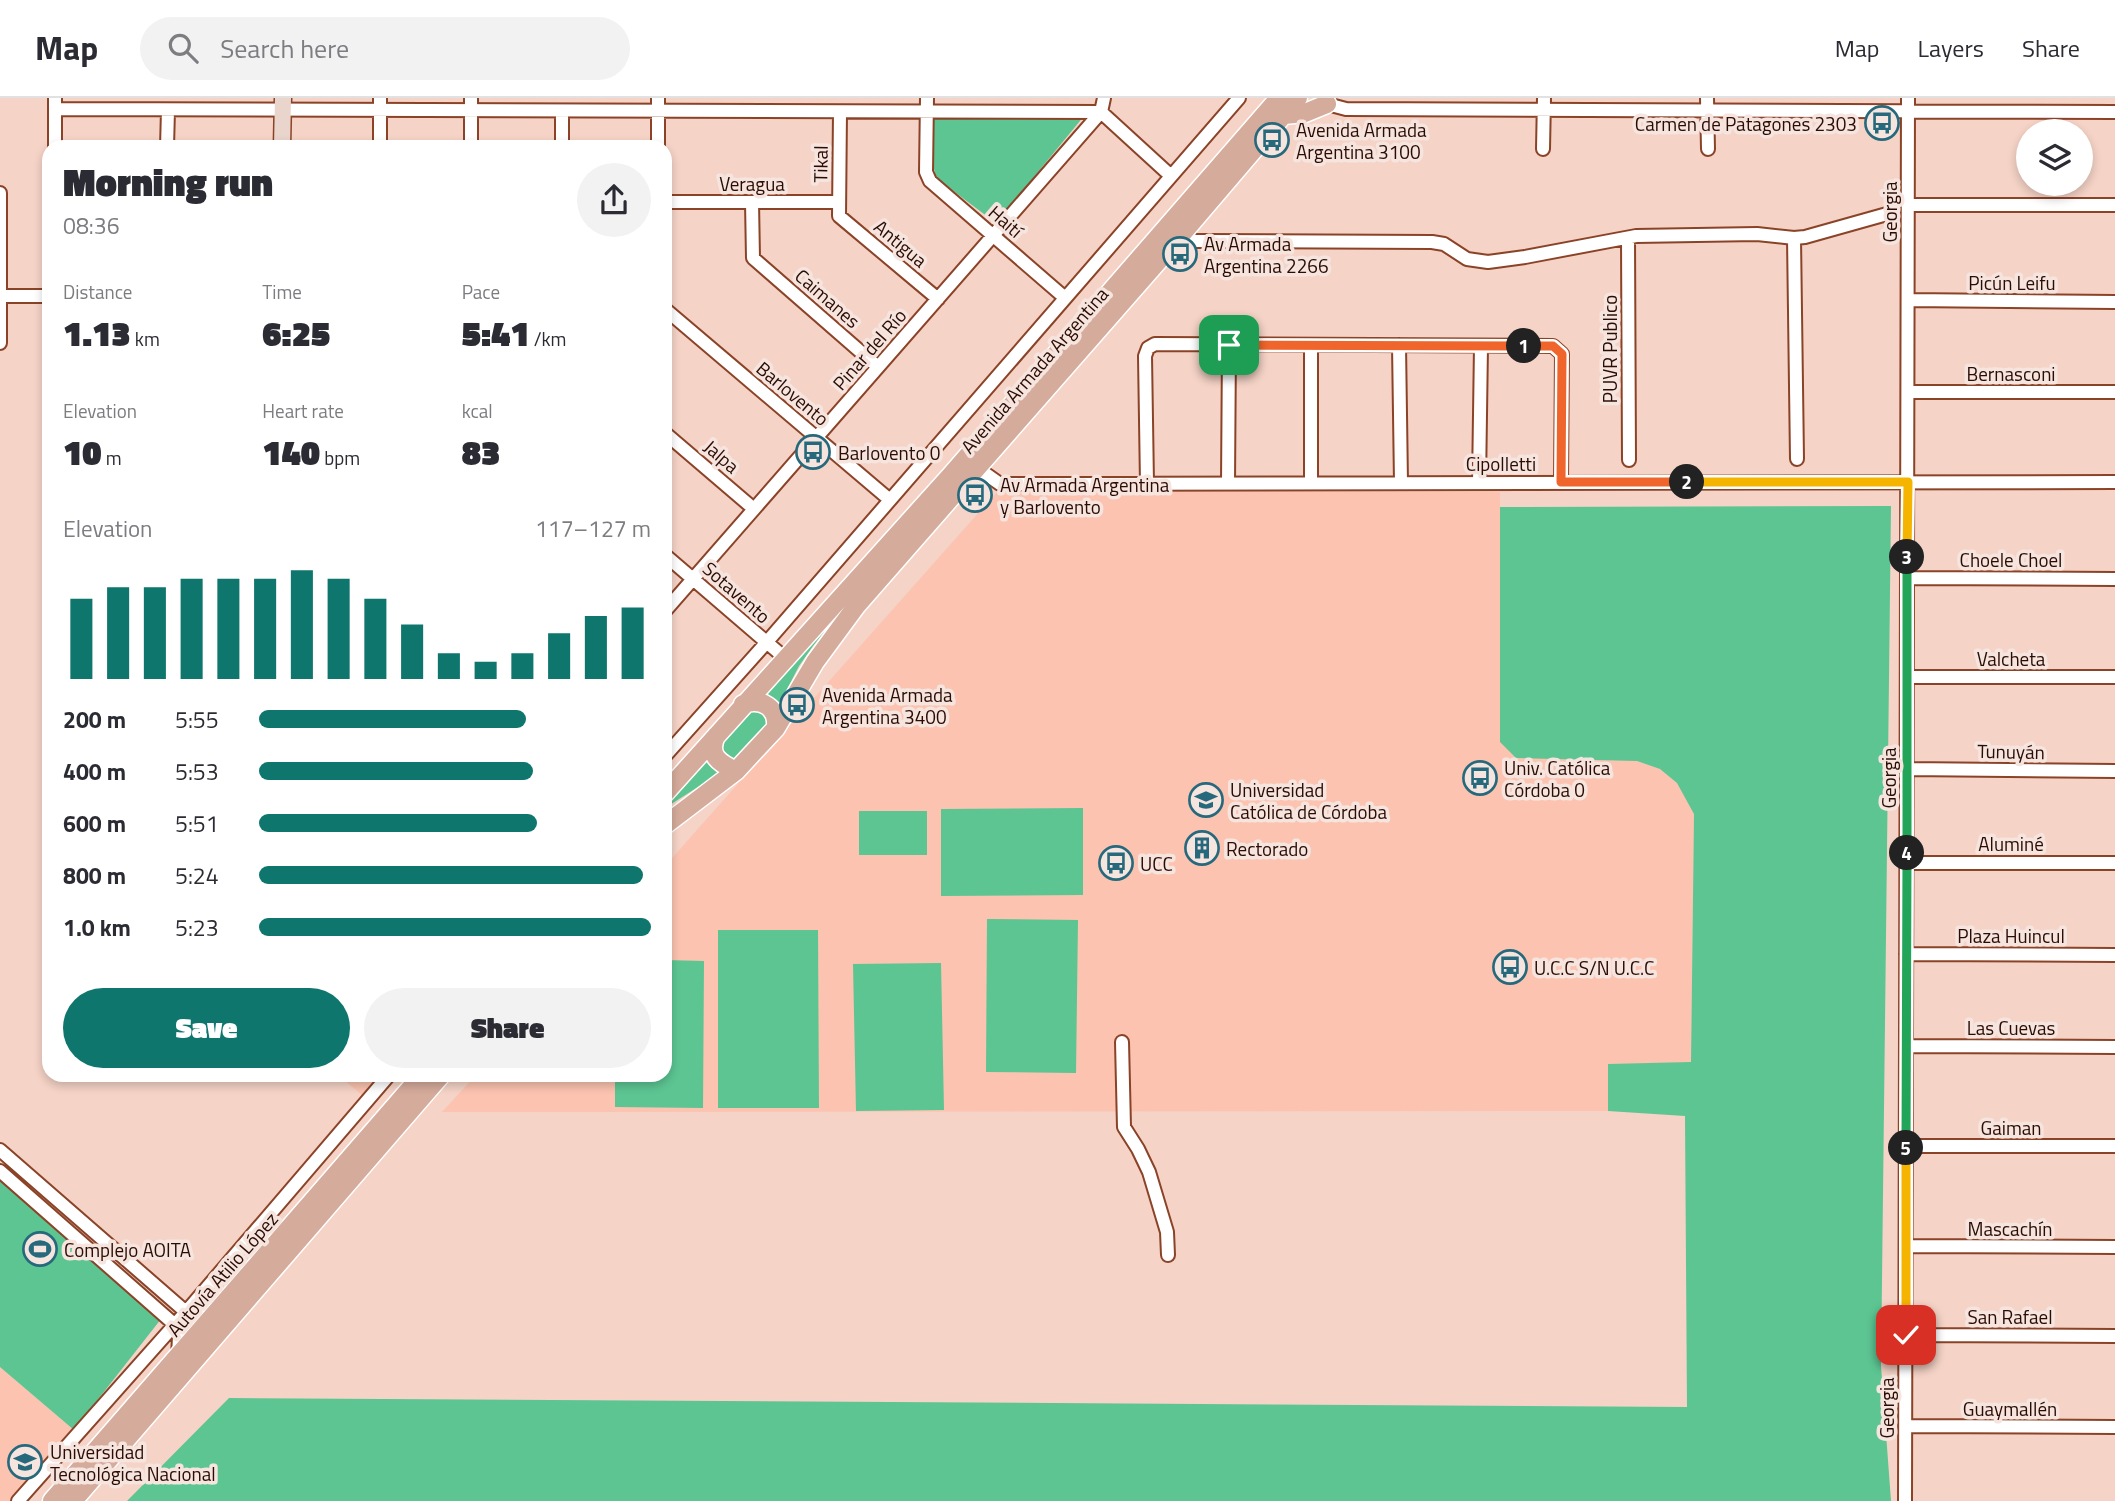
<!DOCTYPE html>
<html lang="en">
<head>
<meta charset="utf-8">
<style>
	:root { --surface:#fff; --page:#f2f2f3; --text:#2b2b33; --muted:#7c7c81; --line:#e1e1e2; --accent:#0f766e }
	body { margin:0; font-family:"Titillium Web",sans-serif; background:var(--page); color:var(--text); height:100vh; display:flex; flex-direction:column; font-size:26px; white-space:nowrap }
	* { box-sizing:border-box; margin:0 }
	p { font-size:23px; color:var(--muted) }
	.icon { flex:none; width:38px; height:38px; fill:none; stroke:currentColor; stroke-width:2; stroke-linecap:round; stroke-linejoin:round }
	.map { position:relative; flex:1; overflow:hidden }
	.panel { position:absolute; left:42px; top:42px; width:630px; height:942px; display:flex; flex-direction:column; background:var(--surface); border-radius:21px; box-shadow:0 4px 10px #0003 }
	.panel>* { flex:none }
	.fabs { position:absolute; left:2016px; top:21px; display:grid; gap:14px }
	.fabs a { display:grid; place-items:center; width:77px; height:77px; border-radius:50%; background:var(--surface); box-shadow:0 4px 10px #0003; font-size:35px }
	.pin { position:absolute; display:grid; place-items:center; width:60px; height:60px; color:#fff; margin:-30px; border-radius:14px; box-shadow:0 4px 10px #0006 }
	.km { position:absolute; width:35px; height:35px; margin:-18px; border-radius:50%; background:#222; color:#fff; font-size:19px; line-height:35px; text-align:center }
	.round { display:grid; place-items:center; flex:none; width:74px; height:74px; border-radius:37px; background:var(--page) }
	.headline { display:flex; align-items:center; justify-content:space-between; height:119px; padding:0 21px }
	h1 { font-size:38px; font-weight:800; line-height:52px }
	.metrics { display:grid; grid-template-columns:repeat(3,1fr); gap:10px; height:119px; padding:7px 21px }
	.metrics div { display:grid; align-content:center }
	.metrics b { font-size:35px; font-weight:800 }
	.metrics small { font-size:19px; font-weight:400 }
	.metrics p { font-size:19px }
	.chart { height:196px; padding:14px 21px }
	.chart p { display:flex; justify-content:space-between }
	.chart svg { width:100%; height:126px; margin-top:7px; stroke:var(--accent); stroke-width:6 }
	.primary-button { display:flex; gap:14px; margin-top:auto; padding:14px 21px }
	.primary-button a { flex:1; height:80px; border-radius:42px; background:var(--accent); color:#fff; font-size:28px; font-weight:800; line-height:80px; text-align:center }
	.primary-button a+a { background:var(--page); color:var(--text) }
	ul { padding:0 21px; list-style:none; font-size:23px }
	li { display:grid; grid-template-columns:112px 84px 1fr; align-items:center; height:52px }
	li i { height:18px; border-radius:9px; background:var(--accent) }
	header { display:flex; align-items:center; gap:42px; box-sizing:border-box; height:98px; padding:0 35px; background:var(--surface); border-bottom:2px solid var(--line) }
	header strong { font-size:33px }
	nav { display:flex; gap:38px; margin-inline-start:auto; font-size:24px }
	.search { width:490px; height:63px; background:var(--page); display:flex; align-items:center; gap:18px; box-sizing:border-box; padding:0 24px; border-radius:38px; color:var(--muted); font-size:26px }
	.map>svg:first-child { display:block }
	.built { fill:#fbc3b0 }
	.green { fill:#5cc592 }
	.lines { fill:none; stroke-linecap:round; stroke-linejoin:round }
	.street-casing { stroke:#8b4328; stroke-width:16 }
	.secondary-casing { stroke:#8b4328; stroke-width:19 }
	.primary-casing { stroke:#fff; stroke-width:21 }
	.street { stroke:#fff; stroke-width:12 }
	.secondary { stroke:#ead5cd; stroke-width:16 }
	.primary { stroke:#d5ab9b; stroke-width:18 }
	.split-1-casing { stroke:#fff; stroke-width:14 }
	.split-2-casing { stroke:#fff; stroke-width:14 }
	.split-3-casing { stroke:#fff; stroke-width:14 }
	.split-4-casing { stroke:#fff; stroke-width:14 }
	.split-5-casing { stroke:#fff; stroke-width:14 }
	.split-6-casing { stroke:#fff; stroke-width:14 }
	.split-1 { stroke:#f0652b; stroke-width:9 }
	.split-2 { stroke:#f0652b; stroke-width:9 }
	.split-3 { stroke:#f5b400; stroke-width:9 }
	.split-4 { stroke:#22a559; stroke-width:9 }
	.split-5 { stroke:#22a559; stroke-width:9 }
	.split-6 { stroke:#f5b400; stroke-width:9 }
	.labels { text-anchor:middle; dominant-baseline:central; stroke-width:7; stroke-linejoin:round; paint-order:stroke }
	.poi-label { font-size:19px; fill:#2a0c03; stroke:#f6e4de; text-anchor:start }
	.street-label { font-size:19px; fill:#2a0c03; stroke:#f6e4de }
</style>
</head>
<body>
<header>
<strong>Map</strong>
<div class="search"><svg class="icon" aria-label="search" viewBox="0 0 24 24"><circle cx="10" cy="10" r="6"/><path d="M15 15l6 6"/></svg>Search here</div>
<nav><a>Map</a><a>Layers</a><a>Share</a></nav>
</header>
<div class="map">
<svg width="2115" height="1403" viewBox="0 0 2115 1403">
	<rect width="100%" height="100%" fill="#f5d3c6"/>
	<!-- built -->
	<path class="built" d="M997 394H1500V644L1637 663 1660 671 1682 689 1694 716 1691 965 1609 966 1608 1013 442 1014 476 977 665 976V768Z
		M338 977H390L368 1002Z
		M0 1269 74 1332 18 1403H0Z"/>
	<!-- green -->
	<path class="green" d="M934 15 1084 18 996 125 936 80 934 71Z
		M1891 408 1881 1268 1891 1403H127L229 1300 1687 1309 1685 1018 1608 1013V966L1691 964 1694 716 1677 685 1660 671 1637 663 1516 660 1500 644V409Z
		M862 486 813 548 799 568 777 611 761 600Z
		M759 608 770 624 735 664 727 665 718 649 750 610Z
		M707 656 723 673 665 710V706Z
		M1083 710V797L941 798V711Z
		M859 713H927V757H859Z
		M987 821 1078 822 1076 975 986 974Z
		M718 832H818L819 1010H718Z
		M665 862 704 863 703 1010 615 1009V977L665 976Z
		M941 865 944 1012 856 1013 853 866Z
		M0 1081 161 1221 74 1332 0 1269Z"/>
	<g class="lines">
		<!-- street casing -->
		<g class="street-casing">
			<path id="street" d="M927 0 926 74 930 83 1064 199
				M1707 0 1708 51
				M1327 6 1346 11 2115 14
				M55 11 1101 14
				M840 14 839 118 938 201
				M1101 14 1171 78
				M55 49V0
				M167 49 168 12
				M380 49V0
				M471 49V0
				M562 49V13
				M658 49V0
				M1543 51 1544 0
				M0 95V245
				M665 104H839
				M752 104 753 160 878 269
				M1908 107H2115
				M1181 137 1195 143H1206L1432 144 1444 146 1467 161 1488 164 1525 159 1636 138 1757 136 1794 140 1805 139 1887 116
				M1628 140 1629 362
				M1794 140 1797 361
				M0 198H49
				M1909 202 2115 204
				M665 211 890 402
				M1311 247V385
				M1399 247 1401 385
				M1908 294H2115
				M665 335 754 411
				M976 369 1000 386 2115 384
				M1228 385 1229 247
				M1479 385 1481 248
				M1147 386 1145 258 1148 250 1155 246 1553 248 1562 256 1561 384
				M665 457 785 560
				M1907 480 2115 481
				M665 513 1101 14 1104 0
				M1907 579H2115
				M665 658 766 545 1239 0
				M1907 671 2115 673
				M1907 765H2115
				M1906 856 2115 857
				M1122 944 1124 1029 1138 1051 1149 1074 1167 1134 1168 1157
				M1906 948 2115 949
				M1906 1048H2115
				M0 1052 186 1214 203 1216 217 1213
				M0 1073 174 1226 179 1239 178 1258
				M1906 1148 2115 1149
				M1906 1237 2115 1238
				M1906 1328 2115 1329
				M18 1403 186 1214 390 976
				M1905 1403 1908 0"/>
		</g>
		<!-- secondary casing -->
		<g class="secondary-casing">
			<path id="secondary" d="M282 49 283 0"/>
		</g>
		<!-- primary casing -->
		<g class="primary-casing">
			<path id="primary" d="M1284 17 1305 15 1327 6
				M743 606C762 600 778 609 776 630
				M716 638C707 657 719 665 736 673
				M665 695 951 377 1279 0
				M665 727 736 673 776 630 815 564 857 507 1181 137 1298 0
				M52 1403 423 976
				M73 1403 442 976"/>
		</g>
		<!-- street -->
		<use href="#street" class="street"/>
		<!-- secondary -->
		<use href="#secondary" class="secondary"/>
		<!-- primary -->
		<use href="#primary" class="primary"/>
	</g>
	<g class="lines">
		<!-- split-1 casing -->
		<g class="split-1-casing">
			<path id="split-1" d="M1229 247 1524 248"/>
		</g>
		<!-- split-2 casing -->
		<g class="split-2-casing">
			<path id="split-2" d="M1524 248H1553L1562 256 1561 384H1687"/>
		</g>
		<!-- split-3 casing -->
		<g class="split-3-casing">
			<path id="split-3" d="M1687 384H1908L1907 459"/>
		</g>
		<!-- split-4 casing -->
		<g class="split-4-casing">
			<path id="split-4" d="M1907 755V459"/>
		</g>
		<!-- split-5 casing -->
		<g class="split-5-casing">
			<path id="split-5" d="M1906 1050 1907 755"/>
		</g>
		<!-- split-6 casing -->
		<g class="split-6-casing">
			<path id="split-6" d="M1906 1237V1050"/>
		</g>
		<!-- split-1 -->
		<use href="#split-1" class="split-1"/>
		<!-- split-2 -->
		<use href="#split-2" class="split-2"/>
		<!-- split-3 -->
		<use href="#split-3" class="split-3"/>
		<!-- split-4 -->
		<use href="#split-4" class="split-4"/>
		<!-- split-5 -->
		<use href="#split-5" class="split-5"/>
		<!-- split-6 -->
		<use href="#split-6" class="split-6"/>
	</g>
	<!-- icons -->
	<defs>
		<g id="bus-ring" transform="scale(1.75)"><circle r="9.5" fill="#f6e4de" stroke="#27697c" stroke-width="1.5"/><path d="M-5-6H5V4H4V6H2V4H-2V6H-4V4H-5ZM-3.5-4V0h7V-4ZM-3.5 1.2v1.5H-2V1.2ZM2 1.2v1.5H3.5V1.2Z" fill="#27697c"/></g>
		<g id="university-ring" transform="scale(1.75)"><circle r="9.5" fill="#f6e4de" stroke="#27697c" stroke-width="1.5"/><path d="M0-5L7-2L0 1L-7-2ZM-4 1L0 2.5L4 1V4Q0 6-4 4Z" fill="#27697c"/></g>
		<g id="building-ring" transform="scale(1.75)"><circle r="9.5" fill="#f6e4de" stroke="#27697c" stroke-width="1.5"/><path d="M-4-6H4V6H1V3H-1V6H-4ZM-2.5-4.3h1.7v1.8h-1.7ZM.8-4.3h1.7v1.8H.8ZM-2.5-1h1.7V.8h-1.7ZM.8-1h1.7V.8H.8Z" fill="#27697c"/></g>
		<g id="stadium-ring" transform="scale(1.75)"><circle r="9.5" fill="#f6e4de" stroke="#27697c" stroke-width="1.5"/><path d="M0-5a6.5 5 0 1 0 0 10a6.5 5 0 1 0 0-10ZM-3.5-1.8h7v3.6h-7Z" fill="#27697c"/></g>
	</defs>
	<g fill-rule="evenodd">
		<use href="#bus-ring" x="1882" y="25"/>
		<use href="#bus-ring" x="1272" y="42"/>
		<use href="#bus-ring" x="1180" y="156"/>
		<use href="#bus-ring" x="813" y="354"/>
		<use href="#bus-ring" x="975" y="397"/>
		<use href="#bus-ring" x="797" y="607"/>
		<use href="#bus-ring" x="1480" y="680"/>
		<use href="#university-ring" x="1206" y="702"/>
		<use href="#building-ring" x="1202" y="750"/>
		<use href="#bus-ring" x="1116" y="765"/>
		<use href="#bus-ring" x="1510" y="869"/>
		<use href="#stadium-ring" x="40" y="1151"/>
		<use href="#university-ring" x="25" y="1364"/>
	</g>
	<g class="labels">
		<!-- poi labels -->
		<g class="poi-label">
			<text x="1857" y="25" text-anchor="end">Carmen de Patagones 2303</text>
			<text x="1296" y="31">Avenida Armada<tspan x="1296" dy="22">Argentina 3100</tspan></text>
			<text x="1204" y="145">Av Armada<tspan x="1204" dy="22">Argentina 2266</tspan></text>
			<text x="838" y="354">Barlovento 0</text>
			<text x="1000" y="386">Av Armada Argentina<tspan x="1000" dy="22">y Barlovento</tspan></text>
			<text x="822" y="596">Avenida Armada<tspan x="822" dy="22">Argentina 3400</tspan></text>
			<text x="1504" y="669">Univ. Católica<tspan x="1504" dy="22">Córdoba 0</tspan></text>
			<text x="1230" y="691">Universidad<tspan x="1230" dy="22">Católica de Córdoba</tspan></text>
			<text x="1226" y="750">Rectorado</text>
			<text x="1140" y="765">UCC</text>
			<text x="1534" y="869">U.C.C S/N U.C.C</text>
			<text x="64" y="1151">Complejo AOITA</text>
			<text x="50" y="1353">Universidad<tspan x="50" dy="22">Tecnológica Nacional</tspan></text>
		</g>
		<!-- street labels -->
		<g class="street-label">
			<text transform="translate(820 66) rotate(-89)">Tikal</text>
			<text x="752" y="85">Veragua</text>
			<text transform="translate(1889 114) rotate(-90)">Georgia</text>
			<text transform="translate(1006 123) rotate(41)">Haití</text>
			<text transform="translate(901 145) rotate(40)">Antigua</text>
			<text x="2012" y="184">Picún Leifu</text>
			<text transform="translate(828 200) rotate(41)">Caimanes</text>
			<text transform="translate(869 251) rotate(-49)">Pinar del Río</text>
			<text transform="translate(1609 251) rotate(-90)">PUVR Publico</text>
			<text transform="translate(1034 272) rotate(-49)">Avenida Armada Argentina</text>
			<text x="2011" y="275">Bernasconi</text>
			<text transform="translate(793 295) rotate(40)">Barlovento</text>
			<text transform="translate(722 358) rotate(41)">Jalpa</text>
			<text x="1501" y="365">Cipolletti</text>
			<text x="2011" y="461">Choele Choel</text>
			<text transform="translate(737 494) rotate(41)">Sotavento</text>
			<text x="2011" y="560">Valcheta</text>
			<text transform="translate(2011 653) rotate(1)">Tunuyán</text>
			<text transform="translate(1888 680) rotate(-90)">Georgia</text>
			<text x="2011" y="745">Aluminé</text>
			<text x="2011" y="837">Plaza Huincul</text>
			<text x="2011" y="929">Las Cuevas</text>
			<text x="2011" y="1029">Gaiman</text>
			<text x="2010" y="1130">Mascachín</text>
			<text transform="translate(222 1176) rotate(-49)">Autovía Atilio López</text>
			<text x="2010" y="1218">San Rafael</text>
			<text transform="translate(1886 1310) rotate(-90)">Georgia</text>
			<text x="2010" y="1310">Guaymallén</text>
		</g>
	</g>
</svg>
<div class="fabs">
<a><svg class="icon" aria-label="layers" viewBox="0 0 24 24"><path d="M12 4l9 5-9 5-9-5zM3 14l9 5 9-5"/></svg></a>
</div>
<div class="pin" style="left:1229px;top:247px;background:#1e9e55"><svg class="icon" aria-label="arrive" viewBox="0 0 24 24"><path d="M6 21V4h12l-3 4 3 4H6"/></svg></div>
<div class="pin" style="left:1906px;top:1237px;background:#d93025"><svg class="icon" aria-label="check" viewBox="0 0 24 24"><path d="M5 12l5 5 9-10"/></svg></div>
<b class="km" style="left:1524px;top:248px">1</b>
<b class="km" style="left:1687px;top:384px">2</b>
<b class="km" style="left:1907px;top:459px">3</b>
<b class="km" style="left:1907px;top:755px">4</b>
<b class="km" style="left:1906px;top:1050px">5</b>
<section class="panel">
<div class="headline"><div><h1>Morning run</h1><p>08:36</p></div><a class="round"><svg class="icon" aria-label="share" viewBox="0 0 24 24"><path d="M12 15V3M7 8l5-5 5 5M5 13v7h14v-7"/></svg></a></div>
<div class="metrics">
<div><p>Distance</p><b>1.13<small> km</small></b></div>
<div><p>Time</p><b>6:25</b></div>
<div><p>Pace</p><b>5:41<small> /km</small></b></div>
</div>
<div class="metrics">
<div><p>Elevation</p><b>10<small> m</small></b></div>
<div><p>Heart rate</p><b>140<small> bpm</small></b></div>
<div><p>kcal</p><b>83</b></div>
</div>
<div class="chart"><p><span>Elevation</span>117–127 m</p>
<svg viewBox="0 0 160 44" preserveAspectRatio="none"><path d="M5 44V16M15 44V12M25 44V12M35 44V9M45 44V9M55 44V9M65 44V6M75 44V9M85 44V16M95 44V25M105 44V35M115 44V38M125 44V35M135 44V28M145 44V22M155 44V19"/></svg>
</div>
<ul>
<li><b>200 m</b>5:55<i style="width:68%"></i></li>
<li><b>400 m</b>5:53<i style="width:70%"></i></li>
<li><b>600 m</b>5:51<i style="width:71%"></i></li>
<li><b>800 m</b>5:24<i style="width:98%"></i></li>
<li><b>1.0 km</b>5:23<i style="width:100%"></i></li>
</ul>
<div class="primary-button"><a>Save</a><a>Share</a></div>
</section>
</div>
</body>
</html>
